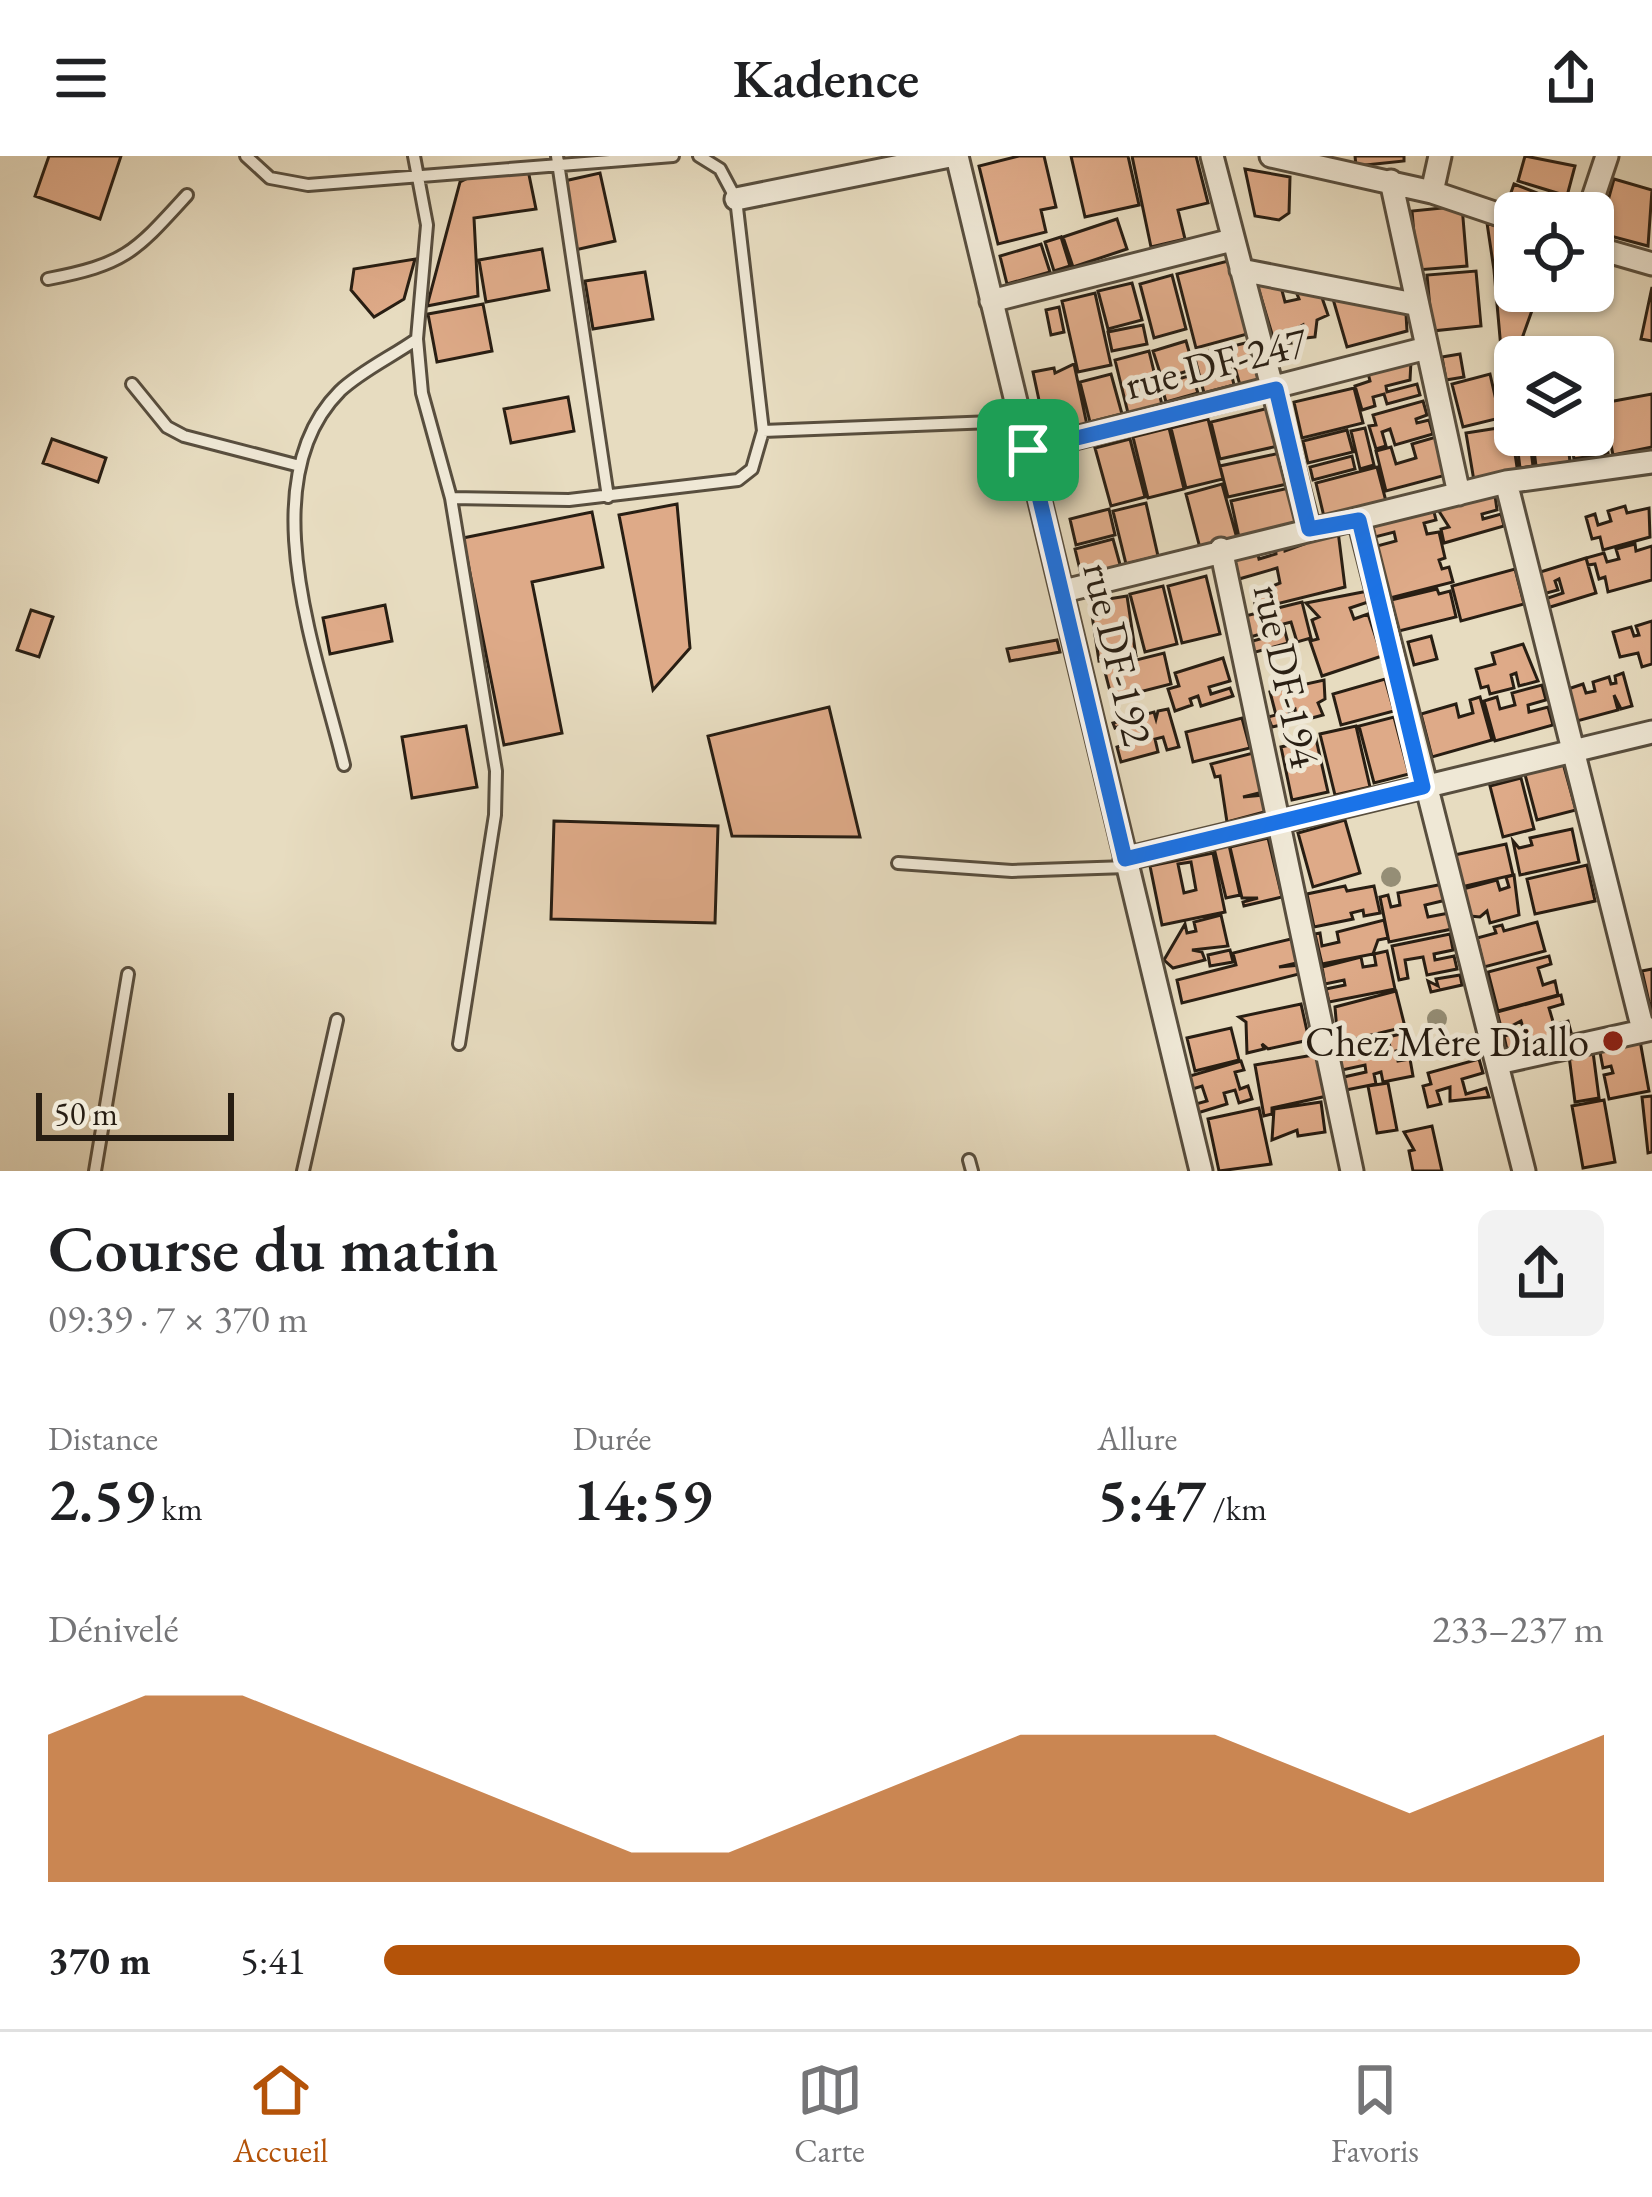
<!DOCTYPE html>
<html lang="fr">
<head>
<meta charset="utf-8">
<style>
	:root { --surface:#fff; --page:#f2f2f2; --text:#202124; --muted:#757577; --line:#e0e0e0; --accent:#b45309 }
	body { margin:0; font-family:"EB Garamond",serif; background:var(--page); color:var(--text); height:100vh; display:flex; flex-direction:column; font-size:45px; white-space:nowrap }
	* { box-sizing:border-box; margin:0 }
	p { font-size:39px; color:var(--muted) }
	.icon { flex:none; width:66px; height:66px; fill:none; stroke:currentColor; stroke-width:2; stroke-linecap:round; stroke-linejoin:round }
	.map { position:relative; height:1015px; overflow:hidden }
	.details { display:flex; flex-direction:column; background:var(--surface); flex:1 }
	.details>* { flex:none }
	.fabs { position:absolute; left:1494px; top:36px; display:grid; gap:24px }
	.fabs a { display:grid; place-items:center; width:120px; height:120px; border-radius:18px; background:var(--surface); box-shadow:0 3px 9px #0004; font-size:60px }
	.scale { position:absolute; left:36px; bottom:30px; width:198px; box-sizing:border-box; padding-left:12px; border:6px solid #281e13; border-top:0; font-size:33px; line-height:42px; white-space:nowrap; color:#281e13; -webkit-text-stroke:9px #efe8d6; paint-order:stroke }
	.pin { position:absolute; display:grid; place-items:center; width:102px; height:102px; color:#fff; margin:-51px; border-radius:24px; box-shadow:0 6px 18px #0006 }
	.round { display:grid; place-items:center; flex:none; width:126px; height:126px; border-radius:18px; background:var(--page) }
	.summary { display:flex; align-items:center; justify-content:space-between; height:204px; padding:0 48px }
	h1 { font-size:66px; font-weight:600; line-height:90px }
	.stats { display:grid; grid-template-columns:repeat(3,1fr); gap:18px; height:204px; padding:12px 48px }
	.stats div { display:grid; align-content:center }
	.stats b { font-size:60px; font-weight:600 }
	.stats small { font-size:33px; font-weight:400 }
	.stats p { font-size:33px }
	.chart { height:336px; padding:24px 48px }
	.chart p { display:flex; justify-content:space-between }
	.chart svg { width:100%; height:216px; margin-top:12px; fill:var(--accent); opacity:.7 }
	ul { padding:0 48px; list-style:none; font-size:39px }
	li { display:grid; grid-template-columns:192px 144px 1fr; align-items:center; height:90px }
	li i { height:30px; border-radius:15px; background:var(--accent) }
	header { display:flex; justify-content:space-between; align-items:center; height:156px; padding:0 48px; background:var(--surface); font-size:54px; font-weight:600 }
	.tab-bar { display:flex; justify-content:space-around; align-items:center; height:168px; border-top:3px solid var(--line); background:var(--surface); font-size:33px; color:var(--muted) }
	.tab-bar a { display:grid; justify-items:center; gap:6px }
	.tab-bar .current { color:var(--accent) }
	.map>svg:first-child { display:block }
	.building { fill:#deaa88; stroke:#281e13; stroke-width:3; fill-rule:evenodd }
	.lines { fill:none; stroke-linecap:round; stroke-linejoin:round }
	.service-casing { stroke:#584e3e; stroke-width:16 }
	.minor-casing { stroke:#584e3e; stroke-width:27 }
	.service { stroke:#efe8d6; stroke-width:10 }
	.minor { stroke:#efe8d6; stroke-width:21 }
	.tree { fill:#958e76 }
	.route-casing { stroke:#fff; stroke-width:24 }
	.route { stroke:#1a73e8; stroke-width:15 }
	.poi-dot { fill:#8f2418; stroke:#efe8d6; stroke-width:4.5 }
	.labels { text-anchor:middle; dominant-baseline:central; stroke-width:10; stroke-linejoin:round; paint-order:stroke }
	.street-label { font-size:42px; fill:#281e13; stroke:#efe8d6 }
	.poi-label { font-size:42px; fill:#281e13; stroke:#efe8d6; text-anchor:end }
</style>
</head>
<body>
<header><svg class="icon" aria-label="menu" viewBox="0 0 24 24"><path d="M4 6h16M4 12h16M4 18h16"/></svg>Kadence<svg class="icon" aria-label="share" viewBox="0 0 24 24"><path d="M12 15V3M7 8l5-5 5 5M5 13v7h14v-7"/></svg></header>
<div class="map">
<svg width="1652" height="1015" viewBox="0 0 1652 1015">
	<rect width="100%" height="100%" fill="#e7dcc0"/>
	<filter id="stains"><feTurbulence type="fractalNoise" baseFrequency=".00167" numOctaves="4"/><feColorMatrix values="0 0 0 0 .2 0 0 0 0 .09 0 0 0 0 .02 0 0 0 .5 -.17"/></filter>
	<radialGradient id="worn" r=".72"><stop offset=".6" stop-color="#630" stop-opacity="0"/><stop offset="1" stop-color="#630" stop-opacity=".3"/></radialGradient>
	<!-- building -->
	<path class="building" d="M49 0H121L100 63 35 40Z
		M1019 0H1044L1056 51 1041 54 1046 76 998 88 979 10Z
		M1071 0H1128L1139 49 1085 61Z
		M1132 0H1196L1208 47 1178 54 1185 83 1151 91Z
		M1355 0H1404V5L1356 10Z
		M1525 0 1575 10 1567 40 1518 25Z
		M1245 13 1290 21 1289 57 1279 64 1255 60Z
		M528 14 536 53 474 62 478 140 427 150 460 26 476 18Z
		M600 17 615 85 575 94 560 26Z
		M1614 23 1652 34 1648 90 1599 77Z
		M1514 28 1563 47 1559 57H1531L1507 48Z
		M1462 50 1467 110 1417 114 1412 55Z
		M1117 63 1127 93 1073 111 1063 81Z
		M1487 67 1515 77V123L1494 114Z
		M1061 81 1070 110 1054 115 1045 86Z
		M1041 88 1050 116 1007 128 1000 100Z
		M542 93 549 134 486 146 479 104Z
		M415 103 404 143 374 161 351 134 354 113Z
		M1232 104 1251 177 1196 192 1177 118Z
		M1494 114 1515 123V135H1539L1511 213 1502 204Z
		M1476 115 1481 170 1432 175 1427 119Z
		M645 116 653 163 593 173 585 125Z
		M1172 119 1186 173 1154 182 1140 128Z
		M1255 121 1280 127 1285 146 1299 143 1295 133 1320 136 1328 159 1317 164 1315 181 1305 182 1303 169 1289 177 1291 187 1275 188Z
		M1132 127 1142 164 1108 173 1098 135Z
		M1652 131V185L1641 183Z
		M1095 137 1111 209 1078 216 1062 145Z
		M1333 143 1406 158 1407 175 1347 191Z
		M483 148 492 195 437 206 428 158Z
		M1059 151 1064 176 1051 179 1046 154Z
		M1143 169 1147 188 1112 195 1108 176Z
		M1186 185 1194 213 1162 223 1153 195Z
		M1249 186 1260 223 1240 229 1229 191Z
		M1225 191 1234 229 1204 237 1194 199Z
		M1149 195 1162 249 1128 257 1115 204Z
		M1460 198 1464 221 1446 224 1442 201Z
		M1411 205 1410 224 1386 230 1387 236 1417 228 1420 239 1387 248 1384 238 1373 241 1375 250 1362 254 1355 230 1370 225 1368 217Z
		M1074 208 1087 269 1046 277 1033 216 1054 212 1055 217Z
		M1111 218 1122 258 1090 266 1080 226Z
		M1490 218 1500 262 1463 271 1452 228Z
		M1192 219 1198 237 1166 246 1161 228Z
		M1354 232 1363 267 1302 282 1294 246Z
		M1652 238V291L1613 299 1603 247Z
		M568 241 574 275 511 287 504 253Z
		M1423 245 1427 259 1416 263 1417 267 1429 264 1433 278 1395 289 1390 273 1382 276 1386 290 1376 293 1369 270 1376 269 1373 259Z
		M1599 249 1608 297 1574 303 1570 279H1593V250Z
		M1269 252 1278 290 1220 303 1211 266Z
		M1208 263 1223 323 1186 332 1171 272Z
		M1511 270 1518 318 1474 325 1466 277Z
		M1169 272 1184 333 1148 342 1133 281Z
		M1365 272 1374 309 1360 313 1351 275Z
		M1347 274 1353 296 1308 307 1303 285Z
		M1532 279H1567L1570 306 1536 310Z
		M1436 281 1446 319 1386 335 1376 295 1391 291 1396 308 1416 302 1412 288Z
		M52 283 106 302 98 326 43 307Z
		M1130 283 1145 341 1111 350 1095 292Z
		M1530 286 1533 310 1520 312 1517 288Z
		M1280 297 1287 328 1228 341 1220 310Z
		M1352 300 1355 313 1313 324 1310 311Z
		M1377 311 1387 349 1325 365 1316 327Z
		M1222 328 1238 386 1201 396 1186 338Z
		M1289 332 1298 367 1239 381 1231 345Z
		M1494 332 1497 354 1482 358 1483 363 1501 358 1504 370 1444 387 1441 373 1449 371 1435 349Z
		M1146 347 1158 400 1126 408 1113 355Z
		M677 348 690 492 653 534 619 359Z
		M1432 348 1436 364 1424 367 1427 378 1439 376 1445 402 1439 404 1442 413 1449 411 1453 426 1390 442 1377 390 1396 385 1394 376 1375 381 1371 363Z
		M1625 350 1627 357 1649 352 1650 381 1603 394 1600 381 1592 383 1586 361 1595 358 1598 369 1611 365 1608 355Z
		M1109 353 1115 379 1076 389 1070 363Z
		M592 356 603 411 532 426 562 577 504 589 463 382Z
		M1338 375 1345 431 1256 453 1253 438 1280 427 1277 412 1239 423 1234 402 1257 395 1259 403 1276 398 1275 388 1284 386 1285 395 1304 388 1301 379Z
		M1113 383 1121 412 1082 422 1075 393Z
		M1635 388 1636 395 1652 390V424L1608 436 1605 421 1599 423 1595 408 1588 409 1586 402 1604 397 1607 406 1619 403 1616 393Z
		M1586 402 1596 437 1547 452 1545 443 1563 437 1559 423 1555 425 1558 434 1543 438 1537 417Z
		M1515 413 1524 448 1461 465 1452 430Z
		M1206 420 1220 478 1182 487 1168 430Z
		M1163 430 1177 488 1145 496 1130 438Z
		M1437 433 1439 438 1450 435 1456 461 1399 475 1391 444Z
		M1368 435 1371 445 1350 452 1354 463 1368 458 1382 500 1322 520 1310 485 1318 483 1312 464 1319 461 1306 447Z
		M1127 440 1136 500 1099 505 1090 446Z
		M1302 446 1311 482 1297 486 1291 466 1283 468 1288 487 1252 497 1249 486 1271 480 1267 469 1264 477 1247 482 1241 461Z
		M385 449 392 485 330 498 323 462Z
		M31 454 53 461 39 501 17 494Z
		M1652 465V508L1642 511 1638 497 1620 501 1613 476 1631 471 1634 480 1639 479 1636 470Z
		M1431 480 1437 503 1414 509 1408 486Z
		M1057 484 1060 496 1010 505 1007 493Z
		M1523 488 1538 525 1519 530 1516 517 1511 519 1514 532 1490 538 1488 530 1481 532 1476 513 1495 508 1492 497Z
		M1164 497 1171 528 1112 543 1104 512Z
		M1223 502 1230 525 1209 531 1211 538 1230 532 1233 540 1201 550 1198 540 1190 543 1192 549 1175 555 1168 533 1179 530 1175 517Z
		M1623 517 1632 550 1621 553 1614 539 1618 554 1577 565 1568 533 1583 528 1586 537 1595 535 1593 526 1609 521 1611 528 1616 527 1615 520Z
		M1385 523 1394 555 1341 569 1333 538Z
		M1324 524 1325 543 1318 547 1323 559 1297 566 1295 553 1289 555 1290 567 1272 571 1268 561 1276 559 1270 536Z
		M1542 529 1546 544 1528 549 1529 556 1548 551 1553 569 1495 585 1484 545 1497 541 1500 553 1515 549 1512 537Z
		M1480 541 1492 584 1432 601 1421 558 1456 548 1459 561 1473 557 1470 544Z
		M829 551 860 681 732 680 708 580Z
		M1168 553 1179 591 1167 594 1163 581 1155 583 1158 596 1121 606 1117 591 1131 587 1126 568 1115 572 1113 567 1154 556 1156 563 1158 555Z
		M1394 561 1409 618 1374 627 1359 570Z
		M1242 562 1250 592 1193 606 1186 576Z
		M466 570 477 631 412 642 402 581Z
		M1356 570 1370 631 1335 639 1320 578Z
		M1316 583 1328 636 1292 644 1281 591Z
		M1253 597 1263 636 1243 641 1264 639 1268 655 1227 666 1220 620 1215 621 1211 608Z
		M1561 600 1576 654 1537 664 1523 611Z
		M1521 622 1534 673 1503 681 1490 630Z
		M1345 664 1360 717 1313 731 1298 677Z
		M554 665 718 670 715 767 551 763Z
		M1572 673 1579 706 1520 719 1513 685 1519 692 1532 689 1530 682Z
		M1268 682 1282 741 1244 750 1243 746 1258 742H1242L1230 691Z
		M1506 688 1513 719 1457 732 1450 700Z
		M1229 689 1240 739 1226 742 1214 692Z
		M1213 697 1225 756 1162 769 1150 710ZM1191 706 1196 734 1184 737 1178 708Z
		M1587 709 1595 745 1535 758 1527 723Z
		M1514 719 1519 759 1490 767 1487 755 1480 761 1470 760 1463 733 1497 724 1500 734 1509 731 1506 721Z
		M1443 728 1446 744 1425 749 1428 761 1449 757 1452 773 1389 786 1380 741 1388 739 1391 751 1400 749 1398 737Z
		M1345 730 1347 735 1374 730 1380 757 1364 760 1363 754 1351 757 1353 763 1314 771 1307 738Z
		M1221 759 1228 790 1192 794 1202 796 1205 804 1173 812 1164 804 1185 768 1187 777 1196 775 1194 766Z
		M1384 764 1388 782 1378 784 1373 798 1322 808 1315 778 1320 777 1322 790 1339 786 1337 776Z
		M1537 766 1545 795 1484 811 1477 782 1496 777 1494 771 1502 769 1504 775Z
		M1450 778 1453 794 1434 798 1435 804 1454 800 1457 813 1427 819 1423 801 1405 804 1408 822 1399 824 1392 790Z
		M1295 782 1301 806 1279 811 1301 809 1303 817 1182 847 1177 824 1236 809 1233 797Z
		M1230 794 1233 806 1210 810 1208 799Z
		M1387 795 1395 833 1329 846 1326 833 1345 829 1344 824 1325 828 1322 811 1361 801 1363 811 1376 809 1374 798Z
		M1549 800 1551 808 1538 812 1543 829 1555 825 1558 839 1498 855 1488 816Z
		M1652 813V859L1642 815Z
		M1460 819 1462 829 1431 836 1428 825 1438 830 1436 823Z
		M1396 835 1405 871 1338 887 1335 851Z
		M1561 839 1563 848 1549 852 1554 869 1568 865 1572 880 1508 898 1504 880 1524 875 1521 865 1502 875 1497 856Z
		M1301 848 1309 884 1268 893 1262 888 1264 893 1247 897 1246 866 1239 861Z
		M1231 872 1239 904 1195 915 1187 882Z
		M1405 877 1408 893 1396 895 1398 905 1410 903 1413 920 1383 926 1381 916 1374 918 1376 928 1346 934 1344 921 1366 916 1365 909 1342 914 1338 891 1378 883 1380 893 1390 891 1388 881Z
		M1639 879 1649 935 1609 943 1604 919 1613 917 1611 910 1603 912 1598 886Z
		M1593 896 1599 942 1575 946 1569 900Z
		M1319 898 1327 940 1272 952V958L1264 960 1255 909Z
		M1479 903 1483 917 1462 923 1466 938 1486 932 1489 941 1450 945V931L1437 935 1441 948 1428 951 1423 930 1431 928 1428 917Z
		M1241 905 1244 914 1235 916 1240 933 1248 930 1252 943 1239 947 1235 934 1224 937 1227 948 1194 958 1192 949 1207 945 1202 930 1186 935 1183 922Z
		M1388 927 1397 974 1377 977 1368 930Z
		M1652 940V996L1648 997 1642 941Z
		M1604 944 1615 1006 1583 1012 1572 950Z
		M1321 946 1325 976 1298 980 1297 974 1272 984 1274 953Z
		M1259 952 1271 1008 1219 1015 1208 963Z
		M1432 970 1442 1015H1413L1409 995 1414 994 1404 976Z"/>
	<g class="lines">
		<!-- service casing -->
		<g class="service-casing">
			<path id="service" d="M246 0 270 22 308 29 673 0
				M414 0 427 69 417 183 422 237 451 342 496 615 495 659 459 888
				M557 0 608 341
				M699 0 720 13 736 43 763 275
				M48 123C126 108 135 96 187 39
				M132 228 167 271 184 280 296 309
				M451 342 569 344 738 324 752 313 763 275 1019 265
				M344 609C318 501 249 326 340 235 361 215 393 200 417 183
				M898 707 1012 715 1127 711
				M969 1004 972 1015
				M95 1015 128 818
				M303 1015 337 864"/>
		</g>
		<!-- minor casing -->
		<g class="minor-casing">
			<path id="minor" d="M957 0 1201 1015
				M1212 0 1309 373
				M1271 0 1432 36 1515 64
				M1391 25 1459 338
				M1432 36 1440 0
				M736 43 950 0
				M1588 57 1607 0
				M1593 91 1652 108
				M1241 114 1414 148
				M991 145 1232 84
				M1028 294 1423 193
				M1506 326 1643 874
				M1359 364 1524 1015
				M1221 393 1352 1015
				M1064 435 1506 326 1652 306
				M1125 703 1652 576
				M1498 907 1652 873"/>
		</g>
		<!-- service -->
		<use href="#service" class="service"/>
		<!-- minor -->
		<use href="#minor" class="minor"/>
	</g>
	<!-- trees -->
	<g class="tree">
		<circle cx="1391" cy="721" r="10"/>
		<circle cx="1437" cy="863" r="10"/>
	</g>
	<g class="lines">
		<!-- route casing -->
		<g class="route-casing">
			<path id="route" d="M1276 233 1309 373 1359 364 1423 631 1125 703 1028 294Z"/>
		</g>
		<!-- route -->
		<use href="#route" class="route"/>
	</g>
	<!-- markers -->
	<circle class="poi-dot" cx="1613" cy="885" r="12"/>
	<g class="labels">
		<!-- street labels -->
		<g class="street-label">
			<text transform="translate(1216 207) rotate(-14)">rue DF-247</text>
			<text transform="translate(1118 498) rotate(77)">rue DF-192</text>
			<text transform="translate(1287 520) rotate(78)">rue DF-194</text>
		</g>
		<!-- poi labels -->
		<g class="poi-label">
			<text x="1589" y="885">Chez Mère Diallo</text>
		</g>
	</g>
	<rect width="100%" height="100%" filter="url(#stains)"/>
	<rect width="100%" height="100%" fill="url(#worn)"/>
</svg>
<div class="fabs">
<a><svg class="icon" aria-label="locate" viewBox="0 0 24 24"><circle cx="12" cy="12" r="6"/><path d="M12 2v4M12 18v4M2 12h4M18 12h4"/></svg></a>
<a><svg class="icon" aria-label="layers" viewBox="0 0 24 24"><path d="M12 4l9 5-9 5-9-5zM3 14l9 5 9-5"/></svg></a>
</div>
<div class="scale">50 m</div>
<div class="pin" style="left:1028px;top:294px;background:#1e9e55"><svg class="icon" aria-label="arrive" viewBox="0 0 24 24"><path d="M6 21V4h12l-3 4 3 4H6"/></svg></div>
</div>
<section class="details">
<div class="summary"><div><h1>Course du matin</h1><p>09:39 · 7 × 370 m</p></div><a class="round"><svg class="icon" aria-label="share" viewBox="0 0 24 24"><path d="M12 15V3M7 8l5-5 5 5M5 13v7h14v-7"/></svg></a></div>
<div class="stats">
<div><p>Distance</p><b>2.59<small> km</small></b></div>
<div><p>Durée</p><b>14:59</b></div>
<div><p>Allure</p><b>5:47<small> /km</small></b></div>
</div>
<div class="chart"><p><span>Dénivelé</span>233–237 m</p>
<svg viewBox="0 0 160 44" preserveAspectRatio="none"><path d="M0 44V14L10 6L20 6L30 14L40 22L50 30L60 38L70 38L80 30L90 22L100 14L110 14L120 14L130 22L140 30L150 22L160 14V44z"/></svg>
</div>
<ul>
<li><b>370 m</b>5:41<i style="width:98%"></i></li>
</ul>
</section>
<nav class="tab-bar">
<a class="current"><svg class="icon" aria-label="home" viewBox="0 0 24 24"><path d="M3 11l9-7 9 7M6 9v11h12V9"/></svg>Accueil</a>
<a><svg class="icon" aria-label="map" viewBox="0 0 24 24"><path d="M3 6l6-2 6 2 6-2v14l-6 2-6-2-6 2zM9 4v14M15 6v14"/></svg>Carte</a>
<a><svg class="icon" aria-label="saved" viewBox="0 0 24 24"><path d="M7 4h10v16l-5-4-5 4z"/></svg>Favoris</a>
</nav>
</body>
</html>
